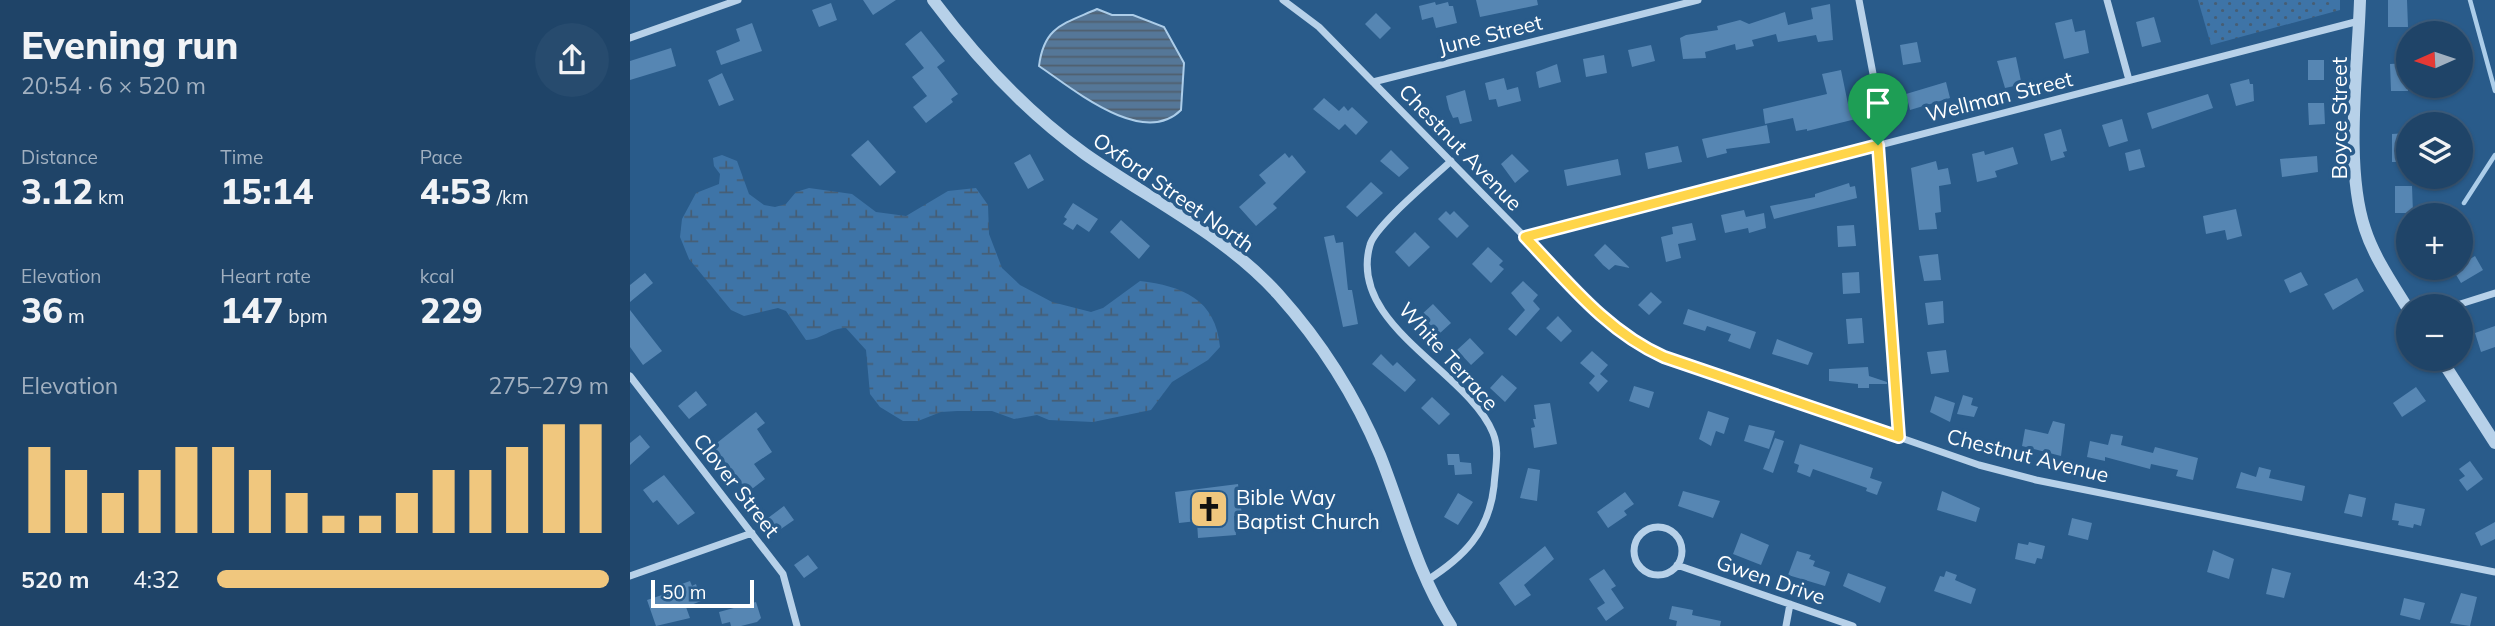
<!DOCTYPE html>
<html lang="en">
<head>
<meta charset="utf-8">
<style>
	:root { --surface:#1f4468; --page:#274b6e; --text:#f1f3f6; --muted:#a1b0c0; --line:#3c5c7c; --accent:#f0c77e }
	body { margin:0; font-family:Mulish,sans-serif; background:var(--page); color:var(--text); height:100vh; display:flex; flex-direction:column; font-size:26px; white-space:nowrap }
	* { box-sizing:border-box; margin:0 }
	p { font-size:23px; color:var(--muted) }
	.icon { flex:none; width:38px; height:38px; fill:none; stroke:currentColor; stroke-width:2; stroke-linecap:round; stroke-linejoin:round }
	.map { position:relative; flex:1; overflow:hidden }
	.panel { display:flex; flex-direction:column; background:var(--surface); width:630px }
	.panel>* { flex:none }
	.needle { width:46px; rotate:267deg }
	.controls { position:absolute; left:1766px; top:21px; display:grid; gap:14px }
	.controls a { display:grid; place-items:center; width:77px; height:77px; border-radius:50%; background:var(--surface); box-shadow:0 2px 5px #0004,0 0 0 2px var(--line); font-size:35px }
	.scale { position:absolute; left:21px; bottom:18px; width:103px; box-sizing:border-box; padding-left:7px; border:4px solid #fff; border-top:0; font-size:19px; line-height:24px; white-space:nowrap; color:#fff; -webkit-text-stroke:5px #295b8a; paint-order:stroke }
	.pin { position:absolute; display:grid; place-items:center; width:60px; height:60px; color:#fff; margin:-72px -30px; border-radius:50% 50% 50% 0; rotate:-45deg; box-shadow:0 0 7px #0007 }
	.pin .icon { rotate:45deg }
	.round { display:grid; place-items:center; flex:none; width:74px; height:74px; border-radius:37px; background:var(--page) }
	.summary { display:flex; align-items:center; justify-content:space-between; height:119px; padding:0 21px }
	h1 { font-size:38px; font-weight:800; line-height:52px }
	.stats { display:grid; grid-template-columns:repeat(3,1fr); gap:10px; height:119px; padding:7px 21px }
	.stats div { display:grid; align-content:center }
	.stats b { font-size:35px; font-weight:800 }
	.stats small { font-size:19px; font-weight:400 }
	.stats p { font-size:19px }
	.chart { height:196px; padding:14px 21px }
	.chart p { display:flex; justify-content:space-between }
	.chart svg { width:100%; height:126px; margin-top:7px; stroke:var(--accent); stroke-width:6 }
	ul { padding:0 21px; list-style:none; font-size:23px }
	li { display:grid; grid-template-columns:112px 84px 1fr; align-items:center; height:52px }
	li i { height:18px; border-radius:9px; background:var(--accent) }
	main { display:flex; flex:1; min-height:0 }
	.map>svg:first-child { display:block }
	.grass { fill:url(#grass-dots) }
	.wetland { fill:url(#wetland-marsh) }
	.water { fill:url(#water-rules); stroke:#accde9; stroke-width:2 }
	.lines { fill:none; stroke-linecap:round; stroke-linejoin:round }
	.stream { stroke:#accde9; stroke-width:4.5 }
	.building { fill:#5686b3 }
	.minor { stroke:#b7d1e9; stroke-width:7 }
	.tertiary { stroke:#b7d1e9; stroke-width:12 }
	.route-casing { stroke:#fff; stroke-width:14 }
	.route { stroke:#ffd54a; stroke-width:9 }
	.labels { text-anchor:middle; dominant-baseline:central; stroke-width:7; stroke-linejoin:round; paint-order:stroke }
	.street-label { font-size:21px; fill:#fff; stroke:#295b8a }
	.poi-label { font-size:21px; fill:#fff; stroke:#295b8a; text-anchor:start }
</style>
</head>
<body>
<main>
<section class="panel">
<div class="summary"><div><h1>Evening run</h1><p>20:54 · 6 × 520 m</p></div><a class="round"><svg class="icon" aria-label="share" viewBox="0 0 24 24"><path d="M12 15V3M7 8l5-5 5 5M5 13v7h14v-7"/></svg></a></div>
<div class="stats">
<div><p>Distance</p><b>3.12<small> km</small></b></div>
<div><p>Time</p><b>15:14</b></div>
<div><p>Pace</p><b>4:53<small> /km</small></b></div>
</div>
<div class="stats">
<div><p>Elevation</p><b>36<small> m</small></b></div>
<div><p>Heart rate</p><b>147<small> bpm</small></b></div>
<div><p>kcal</p><b>229</b></div>
</div>
<div class="chart"><p><span>Elevation</span>275–279 m</p>
<svg viewBox="0 0 160 44" preserveAspectRatio="none"><path d="M5 44V14M15 44V22M25 44V30M35 44V22M45 44V14M55 44V14M65 44V22M75 44V30M85 44V38M95 44V38M105 44V30M115 44V22M125 44V22M135 44V14M145 44V6M155 44V6"/></svg>
</div>
<ul>
<li><b>520 m</b>4:32<i style="width:100%"></i></li>
</ul>
</section>
<div class="map">
<svg width="1865" height="626" viewBox="0 0 1865 626">
	<defs>
		<pattern id="grass-dots" width="8" height="8" patternUnits="userSpaceOnUse" patternTransform="scale(1.75)"><rect width="8" height="8" fill="#3e74a7"/><path d="M2 2h.1M6 6h.1" fill="none" stroke="#465e75" stroke-width="1.8" stroke-linecap="round"/></pattern>
		<pattern id="wetland-marsh" width="20" height="14" patternUnits="userSpaceOnUse" patternTransform="scale(1.75)"><rect width="20" height="14" fill="#3e74a7"/><path d="M1 5h8M5 5V1M11 12h8M15 12V8" fill="none" stroke="#465e75"/></pattern>
		<pattern id="water-rules" width="6" height="5" patternUnits="userSpaceOnUse" patternTransform="scale(1.75)"><rect width="6" height="5" fill="#557798"/><path d="M0 2.5h6" fill="none" stroke="#505f6e"/></pattern>
	</defs>
	<rect width="100%" height="100%" fill="#295b8a"/>
	<!-- grass -->
	<path class="grass" d="M1568 0H1710V10L1581 45Z"/>
	<!-- wetland -->
	<path class="wetland" d="M92 155 107 161 119 194 134 205 145 207 156 204 166 192 179 188 222 194 246 212 276 216 318 191 346 188 358 205 359 234 372 268 390 285 422 302 461 312 473 308 510 281C552 286 586 299 590 347L578 360 542 382 521 410 463 422 419 420 407 415 384 419 362 411H327L311 412 288 421H273L250 407 240 394 236 350 216 328C200 328 193 339 176 340L156 311 148 308 114 316 101 310 59 259 50 237 52 219 66 193 89 184 90 174 84 166 83 158Z"/>
	<!-- water -->
	<path class="water" d="M467 9 482 15H503L534 27 554 63 551 110C513 148 443 89 409 66 414 26 434 24 467 9Z"/>
	<g class="lines">
		<!-- stream -->
		<path class="stream" d="M1840 0 1865 91
			M1834 203 1865 155"/>
	</g>
	<!-- building -->
	<path class="building" d="M233 0H266L243 15Z
		M846 0H907L908 5 850 17Z
		M1758 0H1777L1778 27H1758Z
		M805 2 806 5 818 2 819 6H823L827 23 806 28 803 17 792 20 789 6Z
		M201 3 207 20 189 27 182 10Z
		M1200 4 1203 40 1188 42 1186 35 1148 42 1146 34 1122 40 1124 46 1106 50 1105 44 1075 52 1076 58 1053 59 1050 38 1056 35 1088 30 1087 26 1110 20 1119 24 1155 12 1158 25 1183 19 1181 8Z
		M746 13 761 28 750 39 735 24Z
		M1524 17 1531 42 1512 47 1506 22Z
		M1442 19 1445 32 1455 30 1459 53 1434 59 1425 23Z
		M122 23 132 51 91 65 86 51 110 41 106 29Z
		M291 31 315 61 307 67 328 94 321 99 323 102 296 123 283 107 297 96 282 77 294 68 275 44Z
		M1287 42 1291 62 1273 65 1270 45Z
		M1021 45 1025 61 1002 67 998 50Z
		M41 48 46 66 0 80V61Z
		M974 55 977 73 956 77 953 59Z
		M1386 57 1391 81 1389 85 1375 88 1367 61Z
		M1678 60H1694V80H1678Z
		M1778 63V91H1761L1760 64Z
		M927 64 931 82 909 88 906 72Z
		M1211 70 1218 104 1223 103 1226 119 1177 131V129L1166 131 1163 118 1135 124 1133 109 1197 94 1192 74Z
		M92 73 104 100 89 106 78 80Z
		M874 78 877 90 888 87 891 101 868 107 866 99 859 100 855 83Z
		M1619 79 1620 84H1623L1624 101 1606 106 1600 84Z
		M1316 82 1320 98 1280 110 1276 94Z
		M835 90 842 121 830 124 828 117 823 118 819 109 816 96Z
		M1578 94 1583 108 1522 129 1517 113Z
		M694 98 709 111 714 106 718 111 722 107 738 122 726 135 715 124 709 130 683 109Z
		M1678 103H1694L1695 124 1679 125Z
		M1492 119 1498 141 1479 147 1472 125Z
		M1137 125 1140 143 1096 149 1097 153 1077 158 1072 139Z
		M1431 129 1437 151 1433 152 1435 157 1421 161 1414 134Z
		M1778 133V162H1762V134Z
		M238 140 266 172 250 186 221 155Z
		M1048 146 1052 162 1018 169 1015 153Z
		M1383 147 1388 164 1365 171 1367 177 1347 182 1342 154 1354 151 1355 155Z
		M1510 149 1515 167 1499 171 1495 153Z
		M761 150 779 168 769 177 750 161Z
		M655 153 659 158 662 155 676 172 643 204 647 208 626 226 609 207 636 183 629 175Z
		M400 154 414 180 398 189 384 163Z
		M882 154 899 171 885 183 871 164Z
		M1687 156 1688 172 1652 177 1650 159Z
		M988 159 991 175 937 186 934 170Z
		M1306 161 1308 170 1318 168 1321 184 1309 186 1311 212 1305 213 1307 229 1289 230 1281 168Z
		M741 182 753 193 727 217 716 207Z
		M1219 183 1220 187 1225 186 1227 198 1144 219 1140 206 1185 197V194Z
		M1765 186H1782L1783 213H1765Z
		M443 203 468 219 459 232 447 224 443 230 433 224 437 219 434 217Z
		M1606 209 1612 236 1597 240 1595 230 1576 234 1573 216Z
		M1114 210 1116 217 1134 213 1136 228 1119 233 1118 228 1095 233 1091 215Z
		M816 211 820 215 824 211 839 226 827 238 808 219Z
		M491 220 520 246 509 259 480 232Z
		M1062 223 1066 240 1048 244 1051 258 1036 262 1031 237 1043 234 1042 227Z
		M1224 225 1226 246 1208 247 1207 226Z
		M785 232 800 247 779 267 765 252Z
		M704 235 706 243 713 242 718 290H722L728 324 713 327 694 237Z
		M975 244 1000 268 985 265 979 270 973 265 964 255Z
		M858 247 873 261 869 265 874 269 861 283 842 264Z
		M1308 254 1311 280 1294 281 1289 256Z
		M1845 256 1853 270 1831 283 1822 268H1830V265Z
		M1229 272 1230 293 1213 294 1212 273Z
		M1671 272 1678 285 1660 293 1654 280Z
		M15 273 23 283 0 302V285Z
		M1727 278 1734 291 1703 310 1694 294Z
		M893 281 908 295 903 301 910 309 886 336 878 329 895 310 881 293Z
		M1021 292 1032 302 1019 315 1008 305Z
		M1313 301 1314 323 1298 325 1295 303Z
		M803 304 821 323 809 334 791 315Z
		M1058 309 1126 332 1120 349 1098 341 1101 334 1077 326 1075 331 1053 324Z
		M0 310 32 351 13 365 0 347Z
		M928 316 942 331 931 342 916 328Z
		M1232 318 1234 343 1218 344 1216 319Z
		M1865 326V347L1851 352 1845 333Z
		M840 338 854 353 841 365 827 350Z
		M1147 339 1183 353 1178 365 1142 354Z
		M1316 350 1319 372 1301 374 1297 352Z
		M962 351 978 365 970 374 978 381 968 392 959 383 965 376 950 363Z
		M751 354 763 366 767 362 786 380 775 392 742 364Z
		M1238 367 1239 376 1257 382V384H1239V388H1228V384L1199 381V369Z
		M872 375 887 388 875 402 860 388Z
		M1004 386 1024 392 1019 408 999 401Z
		M1786 387 1796 401 1772 417 1763 403Z
		M66 391 77 405 59 419 48 406Z
		M1333 395 1343 398 1341 405 1348 407 1344 417 1327 414Z
		M1305 396 1325 403 1320 422 1300 412Z
		M802 397 820 414 809 425 791 408Z
		M920 403 927 444 904 448 901 428 905 427 903 419H906L904 405Z
		M1078 411 1099 418 1094 434 1086 431 1081 446 1069 439Z
		M126 412 135 423 127 429 142 452 124 464 135 479 118 492 83 446Z
		M1423 421 1435 424 1431 456 1392 446 1395 429 1418 434Z
		M1119 425 1145 431 1139 449 1114 441Z
		M1481 434 1493 436 1491 445 1523 453 1525 447 1568 458 1563 480 1546 476 1548 470 1521 464 1520 469 1475 457V461L1457 457 1460 441 1478 445Z
		M10 435 20 447 0 465V443Z
		M1145 438 1154 441 1143 473 1133 469Z
		M1170 444 1243 468 1240 478 1252 482 1247 495 1236 491 1237 488 1183 469 1180 477 1167 472 1169 465 1164 463Z
		M817 454H829L830 462 841 463 842 474 825 475 824 465H818Z
		M1840 461 1853 479 1837 491 1829 480 1835 476 1829 469Z
		M1629 467 1641 470 1639 478 1675 486 1672 501 1606 488 1611 472 1626 477Z
		M898 468 910 470 907 501 890 498Z
		M34 475 65 513 48 525 27 500 23 503 13 490Z
		M608 484 612 515 604 516 606 535 568 538 567 521 549 523 545 492Z
		M1053 491 1090 501 1083 518 1048 506Z
		M1312 491 1350 508 1346 522 1307 510Z
		M995 492 1004 504 994 511 997 515 978 528 967 512Z
		M828 493 843 502 828 525 814 517Z
		M1719 494 1736 498 1732 517 1714 513Z
		M1765 503 1795 509 1791 526 1784 524 1783 528 1768 525 1769 521 1762 520Z
		M154 506 164 520 148 531 138 518Z
		M1442 518 1462 523 1458 540 1438 535Z
		M1865 522V539L1851 546 1845 533Z
		M1111 533 1139 545 1131 565 1103 554Z
		M1399 542 1415 546 1412 559 1407 558 1405 564 1385 559 1388 543 1398 545Z
		M915 546 924 559 894 585 901 595 885 606 869 583Z
		M1583 550 1604 559 1599 579 1577 572Z
		M1167 551 1181 555 1179 559 1185 561 1183 566 1200 572 1195 586 1158 575Z
		M178 555 188 568 174 578 164 565Z
		M1642 568 1661 573 1654 598 1636 594Z
		M974 569 986 586 981 589 994 608 976 621 967 608 975 603 959 579Z
		M1316 571 1327 575 1325 580 1346 589 1341 604 1304 591 1310 576 1314 577Z
		M1218 573 1256 587 1250 603 1213 586Z
		M60 581 62 586 66 584 71 601 56 607 60 618 26 626 17 600 50 589 49 585Z
		M1831 593 1847 597 1840 626 1820 623Z
		M1774 598 1795 603 1790 620 1770 615Z
		M126 602 131 618 127 622 111 626H101L100 622 92 624 89 612Z
		M1042 606 1063 610 1062 615 1091 621 1090 626H1046L1047 621 1039 619Z"/>
	<g class="lines">
		<!-- minor -->
		<path class="minor" d="M653 0 689 27 974 318 1001 341 1018 350 1349 465 1406 480 1865 572
			M1229 0 1244 79 1269 437
			M1477 0 1499 80
			M0 38 108 0
			M743 82 1068 0
			M895 237 1729 21
			M1824 306 1865 293
			M0 376 153 574 167 626
			M1004 551a24 24 0 1 1 48 0a24 24 0 1 1-48 0Z
			M1047 565 1223 626
			M0 576 122 533
			M796 581C834 557 859 532 864 486 865 469 870 450 863 433 838 371 717 325 740 245 745 226 803 178 821 161
			M1156 626 1160 604"/>
		<!-- tertiary -->
		<path class="tertiary" d="M303 0C347 59 395 111 455 154 519 199 595 235 648 294 692 343 725 395 750 455 773 513 787 573 821 626
			M1730 0C1728 67 1714 166 1735 229 1744 257 1762 283 1778 309
			M1811 359 1865 443"/>
	</g>
	<g class="lines">
		<!-- route casing -->
		<g class="route-casing">
			<path id="route" d="M1248 145 1269 437 1034 357C977 332 937 281 895 237Z"/>
		</g>
		<!-- route -->
		<use href="#route" class="route"/>
	</g>
	<!-- icons -->
	<defs>
		<g id="church-square" transform="scale(2.0125)"><rect x="-9" y="-9" width="18" height="18" rx="4" fill="#f0c77e" stroke="#295b8a"/><path d="M-1.2-6h2.4v3.5h3.3v2.4h-3.3V6h-2.4V-.1h-3.3v-2.4h3.3Z" fill="#111"/></g>
	</defs>
	<g fill-rule="evenodd">
		<use href="#church-square" x="579" y="509"/>
	</g>
	<g class="labels">
		<!-- street labels -->
		<g class="street-label">
			<text transform="translate(860 34) rotate(-14)">June Street</text>
			<text transform="translate(1369 96) rotate(-14)">Wellman Street</text>
			<text transform="translate(1709 118) rotate(-90)">Boyce Street</text>
			<text transform="translate(831 147) rotate(46)">Chestnut Avenue</text>
			<text transform="translate(544 192) rotate(35)">Oxford Street North</text>
			<text transform="translate(819 356) rotate(48)">White Terrace</text>
			<text transform="translate(1398 455) rotate(14)">Chestnut Avenue</text>
			<text transform="translate(107 485) rotate(52)">Clover Street</text>
			<text transform="translate(1141 579) rotate(19)">Gwen Drive</text>
		</g>
		<!-- poi labels -->
		<g class="poi-label">
			<text x="606" y="497">Bible Way<tspan x="606" dy="24">Baptist Church</tspan></text>
		</g>
	</g>
</svg>
<div class="controls">
<a><svg class="needle" viewBox="-14 -14 28 28"><path d="M0-13l5 13h-10z" fill="#e53935"/><path d="M0 13l5-13h-10z" fill="#a1b0c0"/></svg></a>
<a><svg class="icon" aria-label="layers" viewBox="0 0 24 24"><path d="M12 4l9 5-9 5-9-5zM3 14l9 5 9-5"/></svg></a>
<a>+</a>
<a>−</a>
</div>
<div class="scale">50 m</div>
<div class="pin" style="left:1248px;top:145px;background:#1e9e55"><svg class="icon" aria-label="arrive" viewBox="0 0 24 24"><path d="M6 21V4h12l-3 4 3 4H6"/></svg></div>
</div>
</main>
</body>
</html>
